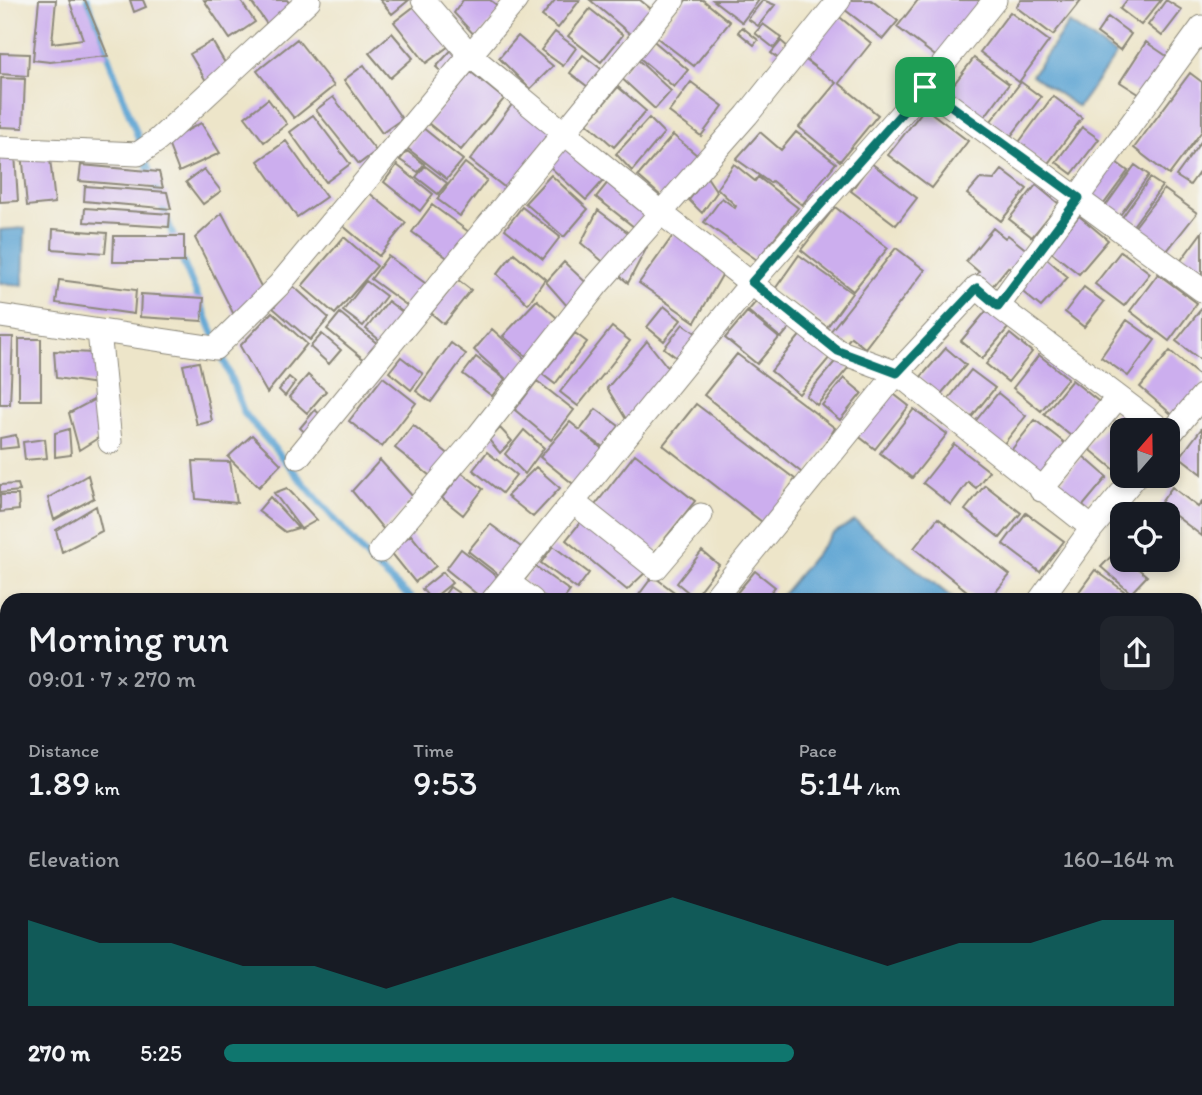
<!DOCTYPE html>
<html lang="en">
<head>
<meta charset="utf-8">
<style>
	:root { --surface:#171b24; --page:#20242c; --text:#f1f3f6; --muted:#9ea1a6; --accent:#0f766e }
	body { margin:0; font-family:Itim,sans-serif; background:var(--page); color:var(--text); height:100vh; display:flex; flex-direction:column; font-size:26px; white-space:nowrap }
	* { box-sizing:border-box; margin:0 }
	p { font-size:23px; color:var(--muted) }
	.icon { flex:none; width:38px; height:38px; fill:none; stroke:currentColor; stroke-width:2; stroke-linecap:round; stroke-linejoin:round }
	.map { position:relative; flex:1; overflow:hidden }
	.drawer { position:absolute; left:0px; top:593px; width:1202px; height:502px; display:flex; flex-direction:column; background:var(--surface); border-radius:21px 21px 0 0; box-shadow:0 4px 10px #0003 }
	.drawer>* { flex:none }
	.needle { width:46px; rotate:20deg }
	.tools { position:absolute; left:1110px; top:418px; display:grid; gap:14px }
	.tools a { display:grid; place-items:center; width:70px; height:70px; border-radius:14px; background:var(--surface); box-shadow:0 4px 10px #0003; font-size:35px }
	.pin { position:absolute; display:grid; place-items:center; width:60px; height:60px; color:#fff; margin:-30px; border-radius:14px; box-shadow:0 4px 10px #0006 }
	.round { display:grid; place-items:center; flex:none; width:74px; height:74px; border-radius:14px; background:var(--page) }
	.summary { display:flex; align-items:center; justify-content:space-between; height:119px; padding:0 28px }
	h1 { font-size:38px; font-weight:600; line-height:52px }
	.metrics { display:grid; grid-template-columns:repeat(3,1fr); gap:10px; height:119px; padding:7px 28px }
	.metrics div { display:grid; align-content:center }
	.metrics b { font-size:35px; font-weight:600 }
	.metrics small { font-size:19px; font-weight:400 }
	.metrics p { font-size:19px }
	.chart { height:196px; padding:14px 28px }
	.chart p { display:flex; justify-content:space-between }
	.chart svg { width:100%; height:126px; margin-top:7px; fill:var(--accent); opacity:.7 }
	ul { padding:0 28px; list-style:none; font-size:23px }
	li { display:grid; grid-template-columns:112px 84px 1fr; align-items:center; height:52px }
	li i { height:18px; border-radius:9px; background:var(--accent) }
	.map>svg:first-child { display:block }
	.water { fill:#5da4d3; stroke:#44687f; stroke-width:2 }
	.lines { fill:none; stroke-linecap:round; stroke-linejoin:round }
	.stream { stroke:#5da4d3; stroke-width:7 }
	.building { fill:#ccaeee }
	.minor-casing { stroke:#8c887a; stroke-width:25 }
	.minor { stroke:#fff; stroke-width:23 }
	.route-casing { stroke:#fff; stroke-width:14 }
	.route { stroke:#0f766e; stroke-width:9 }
</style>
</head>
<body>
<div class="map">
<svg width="1202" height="1095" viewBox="0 0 1202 1095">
	<rect width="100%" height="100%" fill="#f6f6f2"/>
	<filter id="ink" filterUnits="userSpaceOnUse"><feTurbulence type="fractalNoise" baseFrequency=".0143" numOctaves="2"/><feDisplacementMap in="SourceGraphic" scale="14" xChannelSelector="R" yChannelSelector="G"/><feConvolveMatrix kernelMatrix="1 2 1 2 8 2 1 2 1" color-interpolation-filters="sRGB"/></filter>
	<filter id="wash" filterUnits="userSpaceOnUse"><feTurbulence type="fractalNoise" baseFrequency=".00686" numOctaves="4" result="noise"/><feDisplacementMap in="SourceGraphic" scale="28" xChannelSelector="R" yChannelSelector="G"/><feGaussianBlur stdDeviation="1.57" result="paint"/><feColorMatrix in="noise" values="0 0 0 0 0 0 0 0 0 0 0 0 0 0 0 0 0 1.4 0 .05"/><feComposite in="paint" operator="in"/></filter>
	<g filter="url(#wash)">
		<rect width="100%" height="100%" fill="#ede5c9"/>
		<!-- water -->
		<path class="water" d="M1069 23 1116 55 1078 107 1032 75Z
			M25 228 23 285 0 283V230Z
			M855 521 955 600H778L832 534Z"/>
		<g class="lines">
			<!-- stream -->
			<path class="stream" d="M87 0 139 140
				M146 162 176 244
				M180 255 214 335
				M224 360 244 413 371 562 413 600"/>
		</g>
		<g id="blocks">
			<!-- building -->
			<path class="building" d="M39 0H56L52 43 83 39 69 0H85L108 56 50 62 33 60Z
				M130 0H143L146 7 134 12Z
				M204 0H240L255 22 230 39Z
				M250 0H287L294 10 269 27Z
				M380 0H409L392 14Z
				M463 0H490L502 9 477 38 454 13Z
				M555 0H580L558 28 542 16Z
				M590 0H640L657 14 636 39Z
				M686 0H703L730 22 694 66 656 37Z
				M713 0H759L742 22Z
				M763 0 775 5 758 26 748 19Z
				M851 0H871L898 21 883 39 844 9Z
				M918 0H980L982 1 938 58 897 27Z
				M1021 0H1081L1053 35 1016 7Z
				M1127 0H1161L1141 25 1120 9Z
				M1166 0 1182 10 1162 36 1148 25Z
				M420 2 453 43 426 63 394 22Z
				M590 9 623 35 601 62 568 36Z
				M1010 12 1049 41 1019 82 980 52Z
				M836 14 871 43 839 83 878 115 840 161 799 127 836 83 802 57Z
				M1108 17 1131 34 1120 50 1097 33Z
				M763 24 782 38 774 48 755 33Z
				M742 27 758 40 754 45 738 32Z
				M555 32 576 48 563 66 541 50Z
				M392 33 413 58 390 78 369 53Z
				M518 36 553 66 530 89 499 58Z
				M649 37 688 70 674 87 635 54Z
				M297 39 334 86 294 118 257 71Z
				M212 41 228 68 206 81 190 54Z
				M781 41 789 48 779 59 771 53Z
				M1146 42 1171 59 1145 98 1120 82Z
				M456 45 467 56 447 77 436 67Z
				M0 53 29 54 28 76 0 74Z
				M583 55 605 72 592 90 570 73Z
				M635 57 671 91 655 109 618 75Z
				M974 58 1009 84 983 119 947 93Z
				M364 65 402 119 382 133 344 80Z
				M471 72 504 99 461 150 428 123Z
				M1190 73 1202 82V131L1169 175 1134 148Z
				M1 78 25 79 23 128 0 127Z
				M691 82 723 106 701 136 669 112Z
				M1021 82 1041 97 1011 136 991 121Z
				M618 87 646 111 614 147 587 123Z
				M1053 96 1082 118 1046 166 1017 145Z
				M333 97 376 151 359 164 316 110Z
				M517 98 556 127 508 190 470 160Z
				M268 99 287 124 264 142 245 117Z
				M925 108 968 141 932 188 888 155Z
				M313 115 350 164 326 182 290 132Z
				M649 118 664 133 632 171 616 154Z
				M201 123 220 153 179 172 167 141Z
				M1082 127 1099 139 1072 174 1056 162Z
				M423 128 463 160 447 179 407 148Z
				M760 132 781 150 796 132 836 163 802 205 772 181 770 183 736 159Z
				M673 135 704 161 669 203 638 176Z
				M573 138 611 172 586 200 549 166Z
				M1202 140V168L1190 185 1176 176Z
				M286 141 326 197 297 217 258 161Z
				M49 150 55 203 27 206 22 152Z
				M407 151 424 164 418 172 400 160Z
				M0 154H15L18 201 0 202Z
				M1113 160 1128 171 1103 205 1089 195Z
				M465 163 487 180 460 216 437 199Z
				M871 163 917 198 896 225 851 191Z
				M734 164 755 181 758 177 798 208 757 260 704 222 722 198 735 208 736 206 717 188Z
				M81 165 159 172 163 188 79 181Z
				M397 165 433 194 420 211 384 182Z
				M1135 165 1149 175 1118 218 1104 208Z
				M425 166 447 183 438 194 416 177Z
				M204 169 221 191 203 204 186 182Z
				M1002 170 1027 189 1001 221 967 194 980 179 994 180Z
				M551 175 588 209 564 237 525 203Z
				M613 176 651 206 634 227 596 197Z
				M707 177 717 192 702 213 689 200Z
				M1150 178 1162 186 1132 227 1121 219Z
				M1036 185 1059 204 1032 237 1009 219Z
				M85 186 167 192 171 209 84 201Z
				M1164 189 1197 213 1166 252 1134 228Z
				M368 192 406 223 379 256 342 225Z
				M432 205 473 235 453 262 412 232Z
				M522 207 560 237 543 259 505 229Z
				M835 207 888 248 853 291 801 250Z
				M85 208 170 214 169 227 84 222Z
				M598 210 647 247 628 283 581 243Z
				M222 213 263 290 234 315 195 238Z
				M1079 216 1108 240 1079 274 1050 251Z
				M993 228 1005 238 1008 235 1034 256 1018 275 1008 267 990 289 975 276 979 272 966 261Z
				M53 229 107 233 105 253 52 249Z
				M677 230 725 270 695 322 639 283Z
				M1202 232V281L1179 263Z
				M114 236H184V262H113Z
				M344 237 377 266 335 314 302 286Z
				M896 248 925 270 865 348 851 337 845 344 830 332Z
				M1121 251 1150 273 1124 306 1095 284Z
				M514 253 545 279 528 304 497 274Z
				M799 255 852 293 827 327 775 289Z
				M388 256 429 286 412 309 371 279Z
				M1046 258 1068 277 1041 307 1019 289Z
				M564 262 595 291 575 315 546 282Z
				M1158 274 1197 303 1169 341 1130 311Z
				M59 280 136 290 134 314 56 303Z
				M458 280 471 290 444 324 431 313Z
				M366 281 386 296 363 326 343 311Z
				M293 286 329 318 310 340 273 308Z
				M1084 287 1104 302 1084 327 1065 312Z
				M141 294 204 298 202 321 140 317Z
				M759 298 792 325 781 338 748 311Z
				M537 300 565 325 533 362 503 336Z
				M388 301 409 317 387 346 366 329Z
				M664 306 681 320 664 341 647 327Z
				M1202 308V361L1176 341Z
				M987 310 1008 328 982 359 961 341Z
				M272 312 307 344 267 393 240 346Z
				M747 312 779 338 757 364 725 338Z
				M340 313 385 350 372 366 327 329Z
				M1127 320 1155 340 1128 376 1101 357Z
				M683 324 700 336 681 361 664 348Z
				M612 327 630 341 578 406 560 392Z
				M492 329 534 367 517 389 474 350Z
				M575 333 587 342 555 384 542 374Z
				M802 333 831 356 799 394 771 371Z
				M322 334 341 350 329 364 310 347Z
				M1010 334 1032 352 1008 382 986 364Z
				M0 337H13L10 404H0Z
				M19 339H41V400H19Z
				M647 341 672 373 629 424 607 388Z
				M451 343 466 354 431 402 416 391Z
				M946 348 966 365 940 395 920 378Z
				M54 351 112 354 111 386 56 378Z
				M1170 351 1202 378V387L1176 418 1140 387Z
				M737 354 835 428 806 476 704 395Z
				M1039 355 1068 378 1041 411 1013 388Z
				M401 357 423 374 411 390 389 372Z
				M476 357 505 379 492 396 463 374Z
				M838 358 849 367 817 405 806 396Z
				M199 362 212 421 197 425 183 365Z
				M971 370 995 388 970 419 947 401Z
				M308 375 326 391 307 413 289 397Z
				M289 377 295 382 285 396 279 390Z
				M383 377 416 403 382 447 349 421Z
				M844 378 862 393 840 420 822 405Z
				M1072 380 1103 405 1076 440 1044 414Z
				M537 381 574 410 551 440 515 410Z
				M886 388 909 406 875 449 852 431Z
				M110 391 117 426 79 450 69 413Z
				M998 393 1026 416 1002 446 974 423Z
				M696 404 795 479 766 525 663 445Z
				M596 409 619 426 603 447 582 432 606 452 577 487 540 457 570 422 580 430Z
				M914 409 947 434 912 478 880 453Z
				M315 410 326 419 311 438 300 428Z
				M1119 410 1144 430H1122V476L1087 447Z
				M1035 420 1066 444 1040 477 1009 453Z
				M413 425 452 457 434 479 395 448Z
				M500 428 512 441 500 453 489 440Z
				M1202 428V474L1180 457Z
				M69 429 71 455 55 457V433Z
				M524 430 544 448 525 474 505 454Z
				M16 435 18 447 0 449V438Z
				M252 435 281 464 259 487 228 457Z
				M45 439 47 458 25 460 23 442Z
				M954 444 989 471 976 488 968 482 951 505 923 483Z
				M487 452 516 475 502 493 473 470Z
				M635 454 695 501 651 556 592 509Z
				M1083 456 1107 477 1077 513 1053 492Z
				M380 460 414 498 384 530 352 491Z
				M193 461 230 462 237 503 196 499Z
				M536 467 560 488 533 517 507 496Z
				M462 473 483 489 463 515 442 498Z
				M88 475 94 498 54 520 48 498Z
				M18 484 20 491 0 493V485Z
				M985 485 1021 513 1000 538 965 510Z
				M1172 487 1198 507 1202 502V536L1160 504Z
				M287 488 317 520 301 529 274 493Z
				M0 495H18L19 510 0 512Z
				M270 497 298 528 285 532 258 511Z
				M96 506 102 531 62 552 56 530Z
				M1026 513 1064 541 1040 572 1003 544Z
				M587 514 649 569 627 590 566 540Z
				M938 518 1010 575 989 600H978L914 548Z
				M490 524 525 550 504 579 468 551Z
				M411 535 436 566 415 582 390 551Z
				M553 546 589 573 577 589 541 563Z
				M461 549 501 580 484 600 446 569Z
				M1117 550 1122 554V560H1128L1147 576 1131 593 1101 567Z
				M702 551 719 565 694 597 677 583Z
				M535 566 570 591 563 600H549L523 582Z
				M1095 570 1124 591 1117 600H1073Z
				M755 571 775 587 764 600H731Z
				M443 572 452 583 431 600 422 589Z
				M653 576 685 600H643L638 596Z
				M450 587 469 600H441Z
				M1196 669 1202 673V698L1195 706Z
				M0 710 7 713V768L0 766Z
				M1202 756V795L1195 805V766Z
				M1199 816 1202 818V898L1195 893V822Z
				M0 862 7 865V893L0 909Z
				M1195 917 1202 920V985L1195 993Z
				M125 1088H138L151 1095H122Z
				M360 1088H393L389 1095H356Z
				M561 1088H623L619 1095H558Z
				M875 1088H922L917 1095H884Z
				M992 1088H1026L1021 1095H1001Z
				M1033 1088H1056L1051 1095H1027Z
				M1061 1088H1077L1085 1095H1056Z
				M1090 1088H1128L1123 1095H1099Z"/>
		</g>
	</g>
	<g filter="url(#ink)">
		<use href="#blocks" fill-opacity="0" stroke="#8c887a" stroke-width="2"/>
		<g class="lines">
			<!-- minor casing -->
			<g class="minor-casing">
				<path id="minor" d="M423 0 471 56 661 213 838 351 897 373 1092 528 1040 600
					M925 87 1202 290
					M0 148 138 154 158 140 309 0
					M998 306 1162 430
					M0 316 215 348 279 285 516 0
					M99 331 110 442
					M1167 438 1202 396
					M298 457 673 0
					M1041 490 1118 397
					M573 502 656 568 701 515
					M1092 528 1136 476
					M380 551 478 436 597 285 747 115 839 0
					M508 582 532 600
					M493 600 752 282 925 87 995 0
					M713 600 897 373 977 287 998 306 1202 27
					M1195 632 1202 624
					M1195 715 1202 720
					M0 782 7 786
					M1195 905 1202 910
					M0 1011 7 1014
					M492 1088 504 1095
					M959 1088 967 1095
					M239 1095 242 1088
					M623 1095 626 1088"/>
			</g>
			<!-- minor -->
			<use href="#minor" class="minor"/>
		</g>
	</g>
	<g class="lines" filter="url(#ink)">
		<!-- route casing -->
		<g class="route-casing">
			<path id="route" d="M925 87 1079 198 998 306 977 288 897 373 838 351 752 282Z"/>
		</g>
		<!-- route -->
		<use href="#route" class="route"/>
	</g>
</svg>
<div class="tools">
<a><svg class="needle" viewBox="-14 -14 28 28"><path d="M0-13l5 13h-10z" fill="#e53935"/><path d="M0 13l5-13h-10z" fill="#9ea1a6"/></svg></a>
<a><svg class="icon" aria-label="locate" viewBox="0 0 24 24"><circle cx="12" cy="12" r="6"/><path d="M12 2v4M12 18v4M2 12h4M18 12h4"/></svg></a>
</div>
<div class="pin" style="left:925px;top:87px;background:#1e9e55"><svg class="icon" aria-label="arrive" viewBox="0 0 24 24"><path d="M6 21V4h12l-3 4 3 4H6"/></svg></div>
<section class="drawer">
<div class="summary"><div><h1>Morning run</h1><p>09:01 · 7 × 270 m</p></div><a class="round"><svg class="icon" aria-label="share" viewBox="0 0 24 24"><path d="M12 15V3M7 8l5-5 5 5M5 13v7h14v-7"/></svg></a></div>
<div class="metrics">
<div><p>Distance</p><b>1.89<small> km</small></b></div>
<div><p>Time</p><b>9:53</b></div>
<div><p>Pace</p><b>5:14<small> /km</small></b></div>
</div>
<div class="chart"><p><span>Elevation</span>160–164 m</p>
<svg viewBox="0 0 160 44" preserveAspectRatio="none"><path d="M0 44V14L10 22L20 22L30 30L40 30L50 38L60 30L70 22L80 14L90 6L100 14L110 22L120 30L130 22L140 22L150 14L160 14V44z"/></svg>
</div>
<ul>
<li><b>270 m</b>5:25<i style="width:60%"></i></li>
</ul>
</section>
</div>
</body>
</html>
